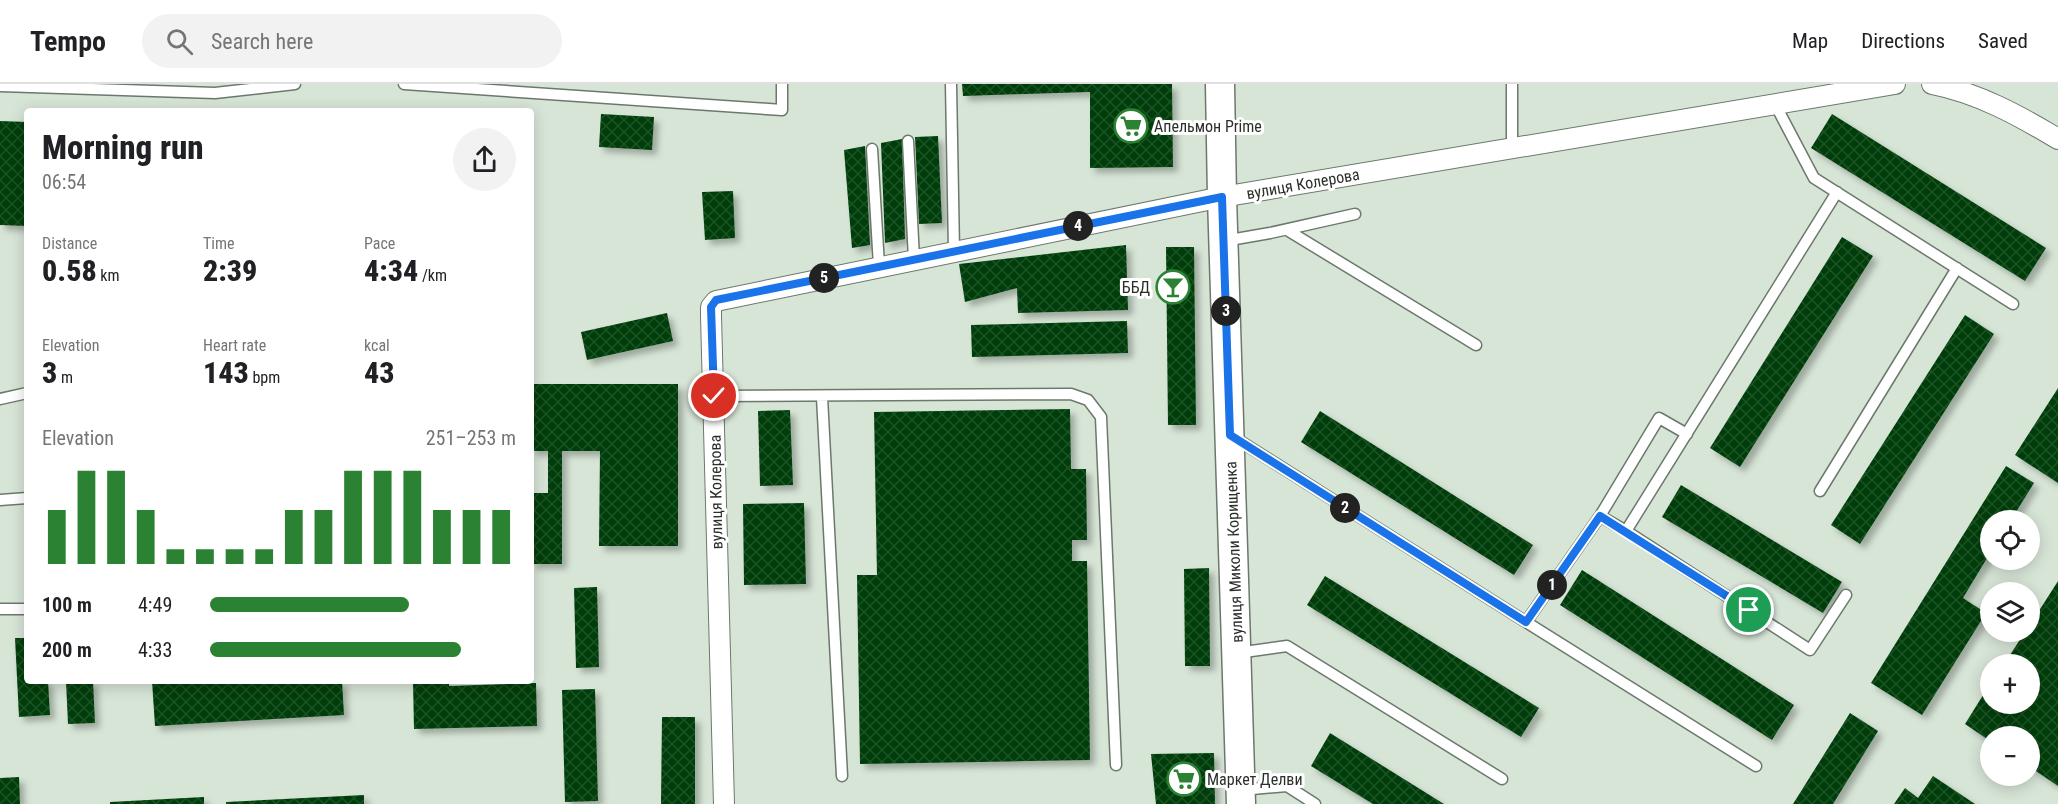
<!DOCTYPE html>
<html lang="en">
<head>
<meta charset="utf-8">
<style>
	:root { --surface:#fff; --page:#f2f2f2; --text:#202124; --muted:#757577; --line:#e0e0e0; --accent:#2a8232 }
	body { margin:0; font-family:"Roboto Condensed",sans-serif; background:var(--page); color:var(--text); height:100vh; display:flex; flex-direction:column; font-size:22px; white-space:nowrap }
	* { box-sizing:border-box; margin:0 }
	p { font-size:20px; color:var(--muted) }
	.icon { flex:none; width:33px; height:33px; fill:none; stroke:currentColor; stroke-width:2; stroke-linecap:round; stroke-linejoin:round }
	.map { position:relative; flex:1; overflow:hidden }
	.details { position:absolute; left:24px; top:24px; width:510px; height:576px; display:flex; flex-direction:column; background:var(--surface); border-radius:6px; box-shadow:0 3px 15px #0003 }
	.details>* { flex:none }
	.controls { position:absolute; left:1980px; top:426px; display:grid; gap:12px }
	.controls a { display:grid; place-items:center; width:60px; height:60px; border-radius:50%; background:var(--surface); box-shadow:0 3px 15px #0003; font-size:30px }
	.pin { position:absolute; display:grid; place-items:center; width:51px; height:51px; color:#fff; margin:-26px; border:3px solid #fff; border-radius:50%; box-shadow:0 2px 6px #0007 }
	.km { position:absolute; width:30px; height:30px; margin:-15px; border-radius:50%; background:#222; color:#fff; font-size:16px; line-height:30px; text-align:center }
	.round { display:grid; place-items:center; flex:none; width:63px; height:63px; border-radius:32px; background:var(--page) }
	.overview { display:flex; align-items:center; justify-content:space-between; height:102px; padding:0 18px }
	h1 { font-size:33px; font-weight:800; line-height:45px }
	.stats { display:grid; grid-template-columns:repeat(3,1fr); gap:9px; height:102px; padding:6px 18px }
	.stats div { display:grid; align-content:center }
	.stats b { font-size:30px; font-weight:800 }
	.stats small { font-size:16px; font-weight:400 }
	.stats p { font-size:16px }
	.chart { height:168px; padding:12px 18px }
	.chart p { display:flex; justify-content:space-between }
	.chart svg { width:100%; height:108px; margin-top:6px; stroke:var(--accent); stroke-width:6 }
	ul { padding:0 18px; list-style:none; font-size:20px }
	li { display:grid; grid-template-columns:96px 72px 1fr; align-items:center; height:45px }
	li i { height:15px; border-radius:8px; background:var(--accent) }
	header { display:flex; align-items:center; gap:36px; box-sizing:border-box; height:84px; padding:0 30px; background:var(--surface); border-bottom:2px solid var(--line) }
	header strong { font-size:28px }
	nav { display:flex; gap:33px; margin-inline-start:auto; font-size:21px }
	.search { width:420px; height:54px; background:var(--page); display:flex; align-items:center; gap:15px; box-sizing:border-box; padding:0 21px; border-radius:33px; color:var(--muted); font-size:22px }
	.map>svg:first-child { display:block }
	.building { fill:url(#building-cross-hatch); filter:url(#shadow) }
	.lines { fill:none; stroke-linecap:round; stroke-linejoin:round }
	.lane-casing { stroke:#6c786c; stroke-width:13 }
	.street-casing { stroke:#6c786c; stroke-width:22 }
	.secondary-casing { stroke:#6c786c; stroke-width:31 }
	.lane { stroke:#fff; stroke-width:10 }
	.street { stroke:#fff; stroke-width:20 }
	.secondary { stroke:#fff; stroke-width:28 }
	.route-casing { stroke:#fff; stroke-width:12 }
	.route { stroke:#1a73e8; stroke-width:8 }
	.labels { text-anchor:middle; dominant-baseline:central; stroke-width:6; stroke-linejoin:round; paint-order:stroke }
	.poi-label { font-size:16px; fill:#2a2f2a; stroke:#fff; text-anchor:start }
	.street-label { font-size:16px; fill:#2a2f2a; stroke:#fff }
</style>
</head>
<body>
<header>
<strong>Tempo</strong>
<div class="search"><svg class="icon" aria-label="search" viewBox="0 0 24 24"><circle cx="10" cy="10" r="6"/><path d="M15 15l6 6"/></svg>Search here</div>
<nav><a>Map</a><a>Directions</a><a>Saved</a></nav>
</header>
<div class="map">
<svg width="2058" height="720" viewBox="0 0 2058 720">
	<defs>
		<pattern id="building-cross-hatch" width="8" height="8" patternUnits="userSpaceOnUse" patternTransform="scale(1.5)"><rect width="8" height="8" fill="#013e09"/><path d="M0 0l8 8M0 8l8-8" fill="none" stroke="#1e5224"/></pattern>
		<filter id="shadow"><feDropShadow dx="5" dy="5" stdDeviation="3" flood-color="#0004"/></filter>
	</defs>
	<rect width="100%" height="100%" fill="#d7e5d7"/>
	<!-- building -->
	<path class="building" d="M962 0H1172L1173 83 1090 84V8L963 12Z
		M601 30 654 33 652 66 599 63Z
		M1832 30 2046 164 2025 197 1811 64Z
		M0 37 27 38V142L0 141Z
		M938 52 942 139 919 140 915 53Z
		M902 55 905 155 885 159 881 59Z
		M865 62 870 161 852 164 844 66Z
		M733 107 735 154 705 156 702 108Z
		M1842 153 1873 172 1740 383 1710 364Z
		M1126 161 1128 226 1018 229 1017 204 965 218 959 180Z
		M1166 163H1194L1196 341H1168Z
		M667 229 673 257 587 276 581 248Z
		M1965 231 1994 250 1860 460 1831 441Z
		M1127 237 1128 269 972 273 971 241Z
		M531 300H678V462H599L600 367H562V480H531V409H548V367H531Z
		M2058 304V399L2015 371Z
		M1070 325 1071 385H1086L1087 456H1072V477H1087L1090 676 860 680 857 491H877L874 328Z
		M790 326 793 401 760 402 758 327Z
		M1320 327 1533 461 1514 491 1301 358Z
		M2006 382 2034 399 2011 436H1990V469L1963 514 1986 529 1922 631 1871 599Z
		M1681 401 1842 498 1823 529 1662 433Z
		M804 419 806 500 744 501 743 420Z
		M1209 484 1210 582H1185L1184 485Z
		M1582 486 1794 621 1772 656 1560 521Z
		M1325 492 1539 624 1521 653 1307 521Z
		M2058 497V702L2030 683V652H1990V657L1965 640 1990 600V620H2030V580H2004L2025 548H2030V541Z
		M597 503 599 583 576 584 574 504Z
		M15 554H27V597H48L50 631 19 633Z
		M66 597H93L95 639 68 640Z
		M152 597H342L344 631 155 642Z
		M413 597H449V602L536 599 537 642 414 645Z
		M595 605 598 717 565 718 562 606Z
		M1850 629 1878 647 1833 720H1793Z
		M662 633H695V720H661Z
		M1330 649 1444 720H1373L1311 682Z
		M1214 669 1215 720H1156L1151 670Z
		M1933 692 1975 720H1894L1905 704 1918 714Z
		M19 693 20 720H0V694Z
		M364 711V720H226V718Z
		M204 713V720H110V718Z"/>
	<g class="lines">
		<!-- lane casing -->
		<g class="lane-casing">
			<path id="lane" d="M404 0 782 26V0
				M951 0 954 167
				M1512 0V64
				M0 2 215 9 295 0
				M1775 20 1814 94 2013 220
				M908 57 914 175
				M872 65 879 182
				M1837 108 1626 447 1810 566 1846 511
				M1287 146 1476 261
				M1224 157 1270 149 1355 130
				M714 312 1071 310 1088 316 1101 333 1116 681
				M822 313 842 692
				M0 315 27 309
				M1232 352 1526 538
				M1820 407 1957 184
				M0 416 27 414
				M1600 432 1526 538 1756 682
				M1626 447 1600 432 1659 334 1687 350
				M0 525H27
				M1237 569 1287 562 1502 695
				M1241 706 1287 702 1315 720"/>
		</g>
		<!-- street casing -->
		<g class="street-casing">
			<path id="street" d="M1932 0C1978 9 2018 31 2058 55
				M724 720 711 232V223L716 217 1222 113 1895 0"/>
		</g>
		<!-- secondary casing -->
		<g class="secondary-casing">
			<path id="secondary" d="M1220 0 1222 113 1241 720"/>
		</g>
		<!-- lane -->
		<use href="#lane" class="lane"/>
		<!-- street -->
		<use href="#street" class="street"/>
		<!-- secondary -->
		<use href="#secondary" class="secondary"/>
	</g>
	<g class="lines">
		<!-- route casing -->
		<g class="route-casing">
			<path id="route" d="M714 312 711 223 716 216 1222 113 1230 351 1526 538 1600 432 1749 526"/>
		</g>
		<!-- route -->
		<use href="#route" class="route"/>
	</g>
	<!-- icons -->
	<defs>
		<g id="supermarket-ring" transform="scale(1.725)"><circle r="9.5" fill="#fff" stroke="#2a8232" stroke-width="1.5"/><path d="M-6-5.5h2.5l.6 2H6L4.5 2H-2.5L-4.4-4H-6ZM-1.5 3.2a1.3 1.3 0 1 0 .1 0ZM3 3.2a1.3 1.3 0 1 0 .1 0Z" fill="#2a8232"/></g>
		<g id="bar-ring" transform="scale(1.725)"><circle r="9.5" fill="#fff" stroke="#2a8232" stroke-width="1.5"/><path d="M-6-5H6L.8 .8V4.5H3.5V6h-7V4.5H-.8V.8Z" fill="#2a8232"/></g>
	</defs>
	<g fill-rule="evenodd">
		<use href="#supermarket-ring" x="1131" y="42"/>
		<use href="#bar-ring" x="1173" y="203"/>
		<use href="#supermarket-ring" x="1184" y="695"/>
	</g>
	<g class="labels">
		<!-- poi labels -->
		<g class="poi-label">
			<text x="1154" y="42">Апельмон Prime</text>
			<text x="1150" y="203" text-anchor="end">ББД</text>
			<text x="1207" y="695">Маркет Делви</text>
		</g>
		<!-- street labels -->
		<g class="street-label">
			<text transform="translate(1303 100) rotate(-10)">вулиця Колерова</text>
			<text transform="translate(716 408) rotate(-91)">вулиця Колерова</text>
			<text transform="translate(1234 468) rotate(-92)">вулиця Миколи Корищенка</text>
		</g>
	</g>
</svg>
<div class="controls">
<a><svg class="icon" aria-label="locate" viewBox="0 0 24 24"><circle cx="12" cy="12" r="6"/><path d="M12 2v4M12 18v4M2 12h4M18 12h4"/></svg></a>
<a><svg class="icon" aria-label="layers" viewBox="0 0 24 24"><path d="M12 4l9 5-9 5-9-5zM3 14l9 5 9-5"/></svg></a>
<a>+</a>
<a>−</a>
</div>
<div class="pin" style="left:1749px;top:526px;background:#1e9e55"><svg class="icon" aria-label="arrive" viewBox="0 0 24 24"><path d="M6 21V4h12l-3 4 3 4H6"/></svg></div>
<div class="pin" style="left:714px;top:312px;background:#d93025"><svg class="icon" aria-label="check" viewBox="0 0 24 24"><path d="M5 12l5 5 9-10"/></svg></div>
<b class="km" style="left:1552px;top:501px">1</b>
<b class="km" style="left:1345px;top:424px">2</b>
<b class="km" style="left:1226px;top:227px">3</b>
<b class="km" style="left:1078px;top:142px">4</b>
<b class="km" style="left:824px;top:194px">5</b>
<section class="details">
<div class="overview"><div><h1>Morning run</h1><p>06:54</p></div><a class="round"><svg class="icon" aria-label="share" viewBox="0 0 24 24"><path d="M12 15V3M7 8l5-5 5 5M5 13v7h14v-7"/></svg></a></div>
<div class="stats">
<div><p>Distance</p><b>0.58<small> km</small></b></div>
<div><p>Time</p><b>2:39</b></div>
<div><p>Pace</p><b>4:34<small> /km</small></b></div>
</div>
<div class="stats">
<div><p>Elevation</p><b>3<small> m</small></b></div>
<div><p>Heart rate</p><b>143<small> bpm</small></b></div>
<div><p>kcal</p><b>43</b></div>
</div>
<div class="chart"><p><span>Elevation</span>251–253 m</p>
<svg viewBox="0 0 160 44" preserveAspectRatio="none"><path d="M5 44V22M15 44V6M25 44V6M35 44V22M45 44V38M55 44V38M65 44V38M75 44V38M85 44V22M95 44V22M105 44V6M115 44V6M125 44V6M135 44V22M145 44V22M155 44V22"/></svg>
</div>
<ul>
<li><b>100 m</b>4:49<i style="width:65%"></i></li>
<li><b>200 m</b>4:33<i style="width:82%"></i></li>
</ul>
</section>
</div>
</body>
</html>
